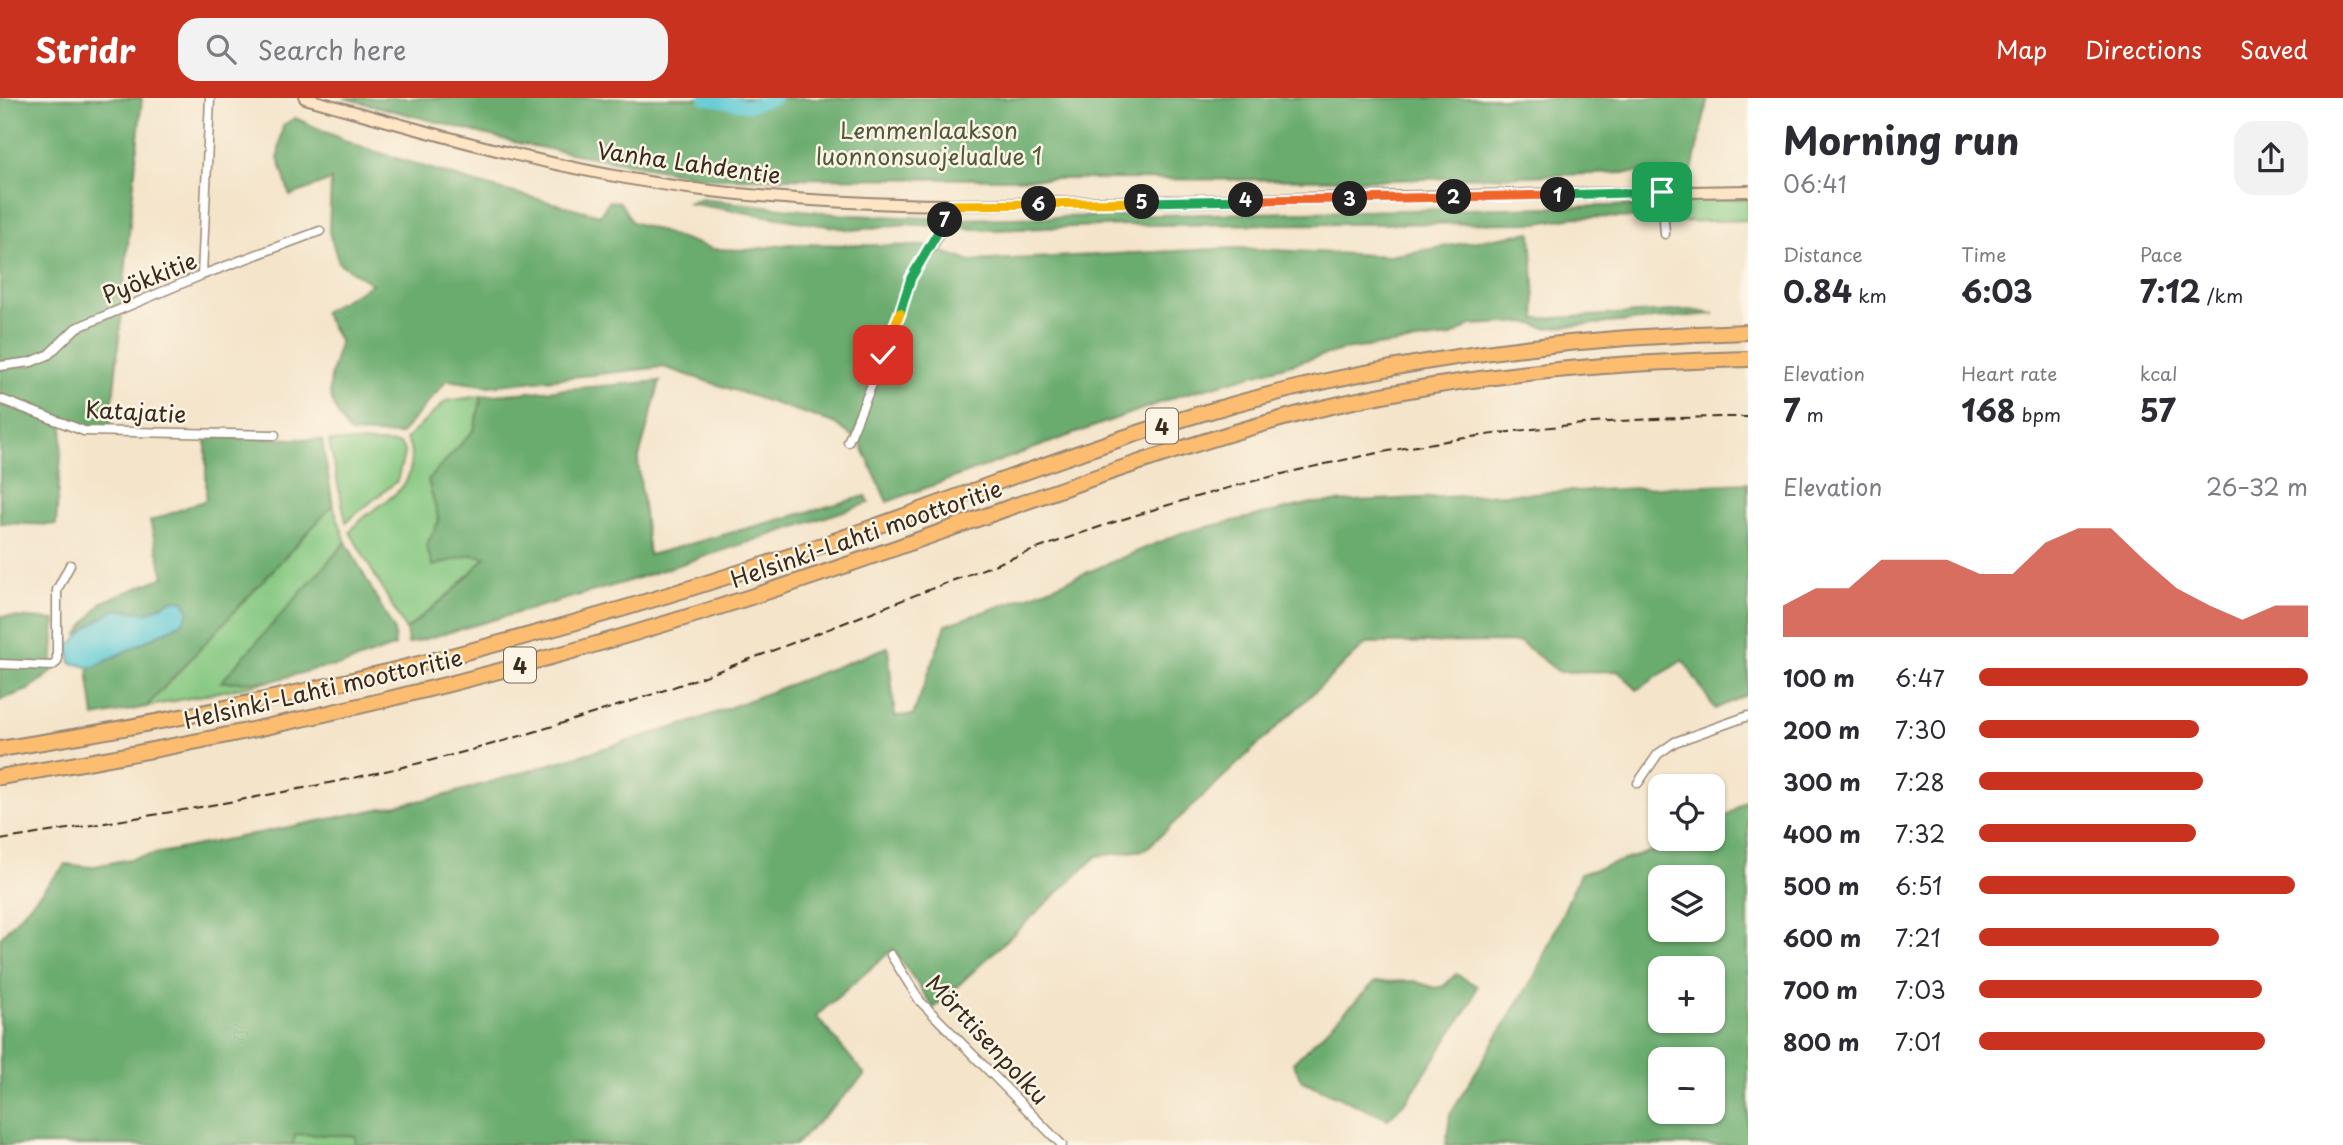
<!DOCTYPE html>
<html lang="en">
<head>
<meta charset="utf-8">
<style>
	:root { --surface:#fff; --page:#f2f2f3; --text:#2b2b33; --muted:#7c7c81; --accent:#c8321e }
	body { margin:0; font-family:"Playpen Sans",sans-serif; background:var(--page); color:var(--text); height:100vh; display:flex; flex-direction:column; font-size:26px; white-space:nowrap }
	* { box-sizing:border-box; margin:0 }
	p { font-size:23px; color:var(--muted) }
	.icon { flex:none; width:38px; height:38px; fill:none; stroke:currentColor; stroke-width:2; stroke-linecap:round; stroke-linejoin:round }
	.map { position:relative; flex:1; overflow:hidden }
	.side { display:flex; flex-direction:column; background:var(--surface); width:595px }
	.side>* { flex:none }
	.controls { position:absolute; left:1648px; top:676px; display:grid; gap:14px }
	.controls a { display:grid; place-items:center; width:77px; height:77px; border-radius:14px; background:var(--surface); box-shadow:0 2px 5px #0004; font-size:35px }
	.pin { position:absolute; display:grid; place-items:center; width:60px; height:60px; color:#fff; margin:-30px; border-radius:14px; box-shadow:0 4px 10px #0006 }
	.km { position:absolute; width:35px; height:35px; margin:-18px; border-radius:50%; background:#222; color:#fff; font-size:19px; line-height:35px; text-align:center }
	.round { display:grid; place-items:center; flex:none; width:74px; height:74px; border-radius:21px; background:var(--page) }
	.headline { display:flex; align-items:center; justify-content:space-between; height:119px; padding:0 35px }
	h1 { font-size:38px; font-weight:700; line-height:52px }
	.metrics { display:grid; grid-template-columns:repeat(3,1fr); gap:10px; height:119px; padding:7px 35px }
	.metrics div { display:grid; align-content:center }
	.metrics b { font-size:30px; font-weight:700 }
	.metrics small { font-size:19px; font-weight:400 }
	.metrics p { font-size:19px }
	.chart { height:196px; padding:14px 35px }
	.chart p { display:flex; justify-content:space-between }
	.chart svg { width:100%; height:126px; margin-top:7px; fill:var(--accent); opacity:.7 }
	ul { padding:0 35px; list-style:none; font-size:23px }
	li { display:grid; grid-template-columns:112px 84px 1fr; align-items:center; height:52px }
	li i { height:18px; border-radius:9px; background:var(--accent) }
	header { display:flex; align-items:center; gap:42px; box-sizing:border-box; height:98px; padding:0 35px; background:var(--accent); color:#fff }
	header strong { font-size:33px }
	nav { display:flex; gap:38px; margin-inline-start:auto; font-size:24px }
	.search { width:490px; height:63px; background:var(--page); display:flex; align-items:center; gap:18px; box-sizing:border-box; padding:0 24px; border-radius:21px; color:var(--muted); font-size:26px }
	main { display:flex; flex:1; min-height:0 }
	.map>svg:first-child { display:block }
	.green { fill:#84c780; stroke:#60784f; stroke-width:2 }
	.forest { fill:#6bac6e; stroke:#536b46; stroke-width:2; fill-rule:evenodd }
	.water { fill:#5dc9d5; stroke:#4c7a7a; stroke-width:2 }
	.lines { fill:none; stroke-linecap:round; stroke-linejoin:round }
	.river { stroke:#5dc9d5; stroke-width:12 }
	.minor-casing { stroke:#988774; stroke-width:11 }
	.secondary-casing { stroke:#988774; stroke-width:14 }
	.motorway-casing { stroke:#988774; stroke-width:18 }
	.minor { stroke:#fff; stroke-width:8 }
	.secondary { stroke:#fee5c5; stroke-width:10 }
	.motorway { stroke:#fcbd6f; stroke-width:14 }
	.rail { stroke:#3b2a1e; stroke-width:2; stroke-dasharray:10 5; stroke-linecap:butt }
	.split-1-casing { stroke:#fff; stroke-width:14 }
	.split-2-casing { stroke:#fff; stroke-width:14 }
	.split-3-casing { stroke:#fff; stroke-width:14 }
	.split-4-casing { stroke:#fff; stroke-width:14 }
	.split-5-casing { stroke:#fff; stroke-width:14 }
	.split-6-casing { stroke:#fff; stroke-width:14 }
	.split-7-casing { stroke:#fff; stroke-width:14 }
	.split-8-casing { stroke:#fff; stroke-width:14 }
	.split-9-casing { stroke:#fff; stroke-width:14 }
	.split-1 { stroke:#22a559; stroke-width:9 }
	.split-2 { stroke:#f0652b; stroke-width:9 }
	.split-3 { stroke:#f0652b; stroke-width:9 }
	.split-4 { stroke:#f0652b; stroke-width:9 }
	.split-5 { stroke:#22a559; stroke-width:9 }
	.split-6 { stroke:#f5b400; stroke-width:9 }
	.split-7 { stroke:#f5b400; stroke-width:9 }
	.split-8 { stroke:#22a559; stroke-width:9 }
	.split-9 { stroke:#f5b400; stroke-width:9 }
	.labels { text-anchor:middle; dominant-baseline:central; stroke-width:5; stroke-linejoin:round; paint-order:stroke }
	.shield { fill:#fcf5e5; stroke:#75675a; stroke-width:2 }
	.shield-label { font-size:21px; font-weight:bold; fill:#3b2a1e }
	.park-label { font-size:23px; fill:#51593b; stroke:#fcf5e5 }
	.street-label { font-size:23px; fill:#3b2a1e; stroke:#fcf5e5 }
</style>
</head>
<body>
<header>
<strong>Stridr</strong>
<div class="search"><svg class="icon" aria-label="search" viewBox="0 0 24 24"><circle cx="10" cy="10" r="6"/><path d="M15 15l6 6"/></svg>Search here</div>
<nav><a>Map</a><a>Directions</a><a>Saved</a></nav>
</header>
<main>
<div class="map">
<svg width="1748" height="1047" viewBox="0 0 1748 1047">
	<rect width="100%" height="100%" fill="#fcf5e5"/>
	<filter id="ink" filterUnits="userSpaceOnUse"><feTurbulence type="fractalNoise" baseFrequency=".0143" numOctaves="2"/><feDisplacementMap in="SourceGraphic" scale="14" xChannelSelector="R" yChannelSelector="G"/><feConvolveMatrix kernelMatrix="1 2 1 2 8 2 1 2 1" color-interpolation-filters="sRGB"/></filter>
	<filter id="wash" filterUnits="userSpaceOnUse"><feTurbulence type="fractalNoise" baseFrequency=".00686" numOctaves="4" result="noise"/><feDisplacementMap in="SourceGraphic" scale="28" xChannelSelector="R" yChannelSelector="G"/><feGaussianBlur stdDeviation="1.57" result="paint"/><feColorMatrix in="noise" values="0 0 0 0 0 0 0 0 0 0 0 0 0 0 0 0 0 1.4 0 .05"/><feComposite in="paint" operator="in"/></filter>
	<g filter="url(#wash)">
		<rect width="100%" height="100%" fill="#f4e4ca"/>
		<!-- green -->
		<path class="green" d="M1748 101V122L1672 124 1669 102Z
			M482 298 474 332 428 382 439 423 426 448 433 468 470 457 487 458 455 491 406 532 350 434C365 413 388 406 402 389 412 377 415 353 406 341L446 303Z
			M329 343 400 346 405 353 397 383 346 424Z
			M333 407 346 444 222 584 272 583 146 609Z
			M294 1036 355 1037V1047H293Z"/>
		<!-- forest -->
		<path class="forest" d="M0 0H142L122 208 73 228 46 254 29 261 0 265Z
			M344 0H1708L1692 73 1388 82 707 80 522 46Z
			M295 20 355 47 476 85 600 117 609 103 620 104 632 124 713 151 746 152 790 146 925 148 970 163 1236 150 1389 158 1531 134 1536 221 1690 212 1715 216 1546 230 1525 224 1471 227 1450 239 1342 252 1178 298 887 404 860 344 834 325 663 269 489 288 447 282 400 337 350 335C322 297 328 288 340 244L323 214 372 186 339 165 329 134 331 82 290 98 278 59 283 27Z
			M699 101 848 117 959 121 1652 107 1643 120 1575 119 1538 125 1127 127 991 132 906 126 852 132 687 105Z
			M122 214 110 331H84L0 298V271L32 267 77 232Z
			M660 283 638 363 649 457 866 398 869 405 626 484 408 546 406 532 455 491 486 459 470 457 433 468 426 448 439 423 428 382 474 332 482 298Z
			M0 306 63 327 56 427 0 425Z
			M206 338 322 342 333 407 146 609 94 619 88 572 182 525 172 502 147 515 116 511 77 537 102 504 164 479 150 423 206 402Z
			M1748 385V596L1715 611 1683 562 1637 592 1619 573 1559 574 1520 544 1367 545 1145 752 1097 758 934 910 893 851 816 918 865 977 795 1047H355V1038L295 1036 293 1047H0V840L66 766 90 769 443 698 689 625 888 549 895 618 913 617 946 527 1045 492 1181 435 1312 405Z
			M346 444 394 532 395 548 343 567 315 571 272 583 221 584Z
			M0 518 55 522 52 574 28 592 0 602Z
			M1748 701V1047H1446L1450 1016 1535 877 1580 776 1692 740H1713V728ZM1661 779H1713V831H1661ZM1661 870H1713V922H1661ZM1661 961H1713V1013H1661Z
			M1456 876 1477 888 1471 905 1408 1001 1388 1021 1302 983 1293 965 1375 884 1414 883 1435 890 1444 888Z"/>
		<!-- water -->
		<path class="water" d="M172 502 184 503 189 514 182 525 92 570 71 565 68 549 88 529 116 511 147 515Z"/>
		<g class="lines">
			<!-- river -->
			<path class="river" d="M705 0 749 8 775 0"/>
		</g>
	</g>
	<g filter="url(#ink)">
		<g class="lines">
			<!-- minor casing -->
			<g class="minor-casing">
				<path id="minor" d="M1662 95 1665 136
					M202 177 210 0
					M0 268 31 264 48 257 76 230 202 177 320 133
					M0 301 84 333 275 337
					M848 344 893 236 911 180 936 142 951 107
					M0 566 52 568 57 564V492L70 467
					M1638 685 1658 656 1675 644 1748 618
					M891 857 920 903 1062 1047"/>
			</g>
			<!-- secondary casing -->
			<g class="secondary-casing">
				<path id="secondary" d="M305 0C436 37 568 75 703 92 785 102 868 106 951 107L1748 93"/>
			</g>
			<!-- motorway casing -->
			<g class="motorway-casing">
				<path id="motorway" d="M0 651C256 611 511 549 757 469 907 421 1052 359 1203 315 1380 262 1563 239 1748 234
					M0 679C259 637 516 576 766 494 944 437 1118 364 1299 316 1445 278 1597 265 1748 261"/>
			</g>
			<!-- minor -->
			<use href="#minor" class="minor"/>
			<!-- secondary -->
			<use href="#secondary" class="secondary"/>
			<!-- motorway -->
			<use href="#motorway" class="motorway"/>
			<!-- rail -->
			<path class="rail" d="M0 742C140 719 281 698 420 665 488 649 554 628 620 607 799 549 969 469 1149 413 1341 353 1547 318 1748 319"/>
		</g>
	</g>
	<g class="lines" filter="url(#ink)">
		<!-- split-1 casing -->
		<g class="split-1-casing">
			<path id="split-1" d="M1558 97 1662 94"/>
		</g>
		<!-- split-2 casing -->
		<g class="split-2-casing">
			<path id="split-2" d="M1454 99 1558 97"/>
		</g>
		<!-- split-3 casing -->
		<g class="split-3-casing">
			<path id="split-3" d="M1350 101 1454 99"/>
		</g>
		<!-- split-4 casing -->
		<g class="split-4-casing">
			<path id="split-4" d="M1246 102 1350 101"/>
		</g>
		<!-- split-5 casing -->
		<g class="split-5-casing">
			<path id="split-5" d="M1142 104 1246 102"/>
		</g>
		<!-- split-6 casing -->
		<g class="split-6-casing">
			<path id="split-6" d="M1039 106 1142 104"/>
		</g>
		<!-- split-7 casing -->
		<g class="split-7-casing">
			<path id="split-7" d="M945 122 951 107 1039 106"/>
		</g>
		<!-- split-8 casing -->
		<g class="split-8-casing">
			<path id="split-8" d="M900 215 911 180 945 122"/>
		</g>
		<!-- split-9 casing -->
		<g class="split-9-casing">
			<path id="split-9" d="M883 257 900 215"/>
		</g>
		<!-- split-1 -->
		<use href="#split-1" class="split-1"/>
		<!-- split-2 -->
		<use href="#split-2" class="split-2"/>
		<!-- split-3 -->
		<use href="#split-3" class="split-3"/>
		<!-- split-4 -->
		<use href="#split-4" class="split-4"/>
		<!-- split-5 -->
		<use href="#split-5" class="split-5"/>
		<!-- split-6 -->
		<use href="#split-6" class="split-6"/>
		<!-- split-7 -->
		<use href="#split-7" class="split-7"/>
		<!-- split-8 -->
		<use href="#split-8" class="split-8"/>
		<!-- split-9 -->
		<use href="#split-9" class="split-9"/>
	</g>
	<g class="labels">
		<!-- shield labels -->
		<g class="shield">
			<rect x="1146" y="310.5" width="32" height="35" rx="5"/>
			<rect x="504" y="549.5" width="32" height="35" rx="5"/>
		</g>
		<g class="shield-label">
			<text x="1162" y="328">4</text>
			<text x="520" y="567">4</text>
		</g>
		<!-- park labels -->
		<g class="park-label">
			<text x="929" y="31">Lemmenlaakson<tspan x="929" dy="26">luonnonsuojelualue 1</tspan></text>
		</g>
		<!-- street labels -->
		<g class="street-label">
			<text transform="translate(689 64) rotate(8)">Vanha Lahdentie</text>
			<text transform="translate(149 179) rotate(-22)">Pyökkitie</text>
			<text transform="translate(136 313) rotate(3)">Katajatie</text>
			<text transform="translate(866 435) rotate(-19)">Helsinki-Lahti moottoritie</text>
			<text transform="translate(323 590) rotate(-13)">Helsinki-Lahti moottoritie</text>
			<text transform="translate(988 941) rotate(47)">Mörttisenpolku</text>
		</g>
	</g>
</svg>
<div class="controls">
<a><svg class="icon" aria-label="locate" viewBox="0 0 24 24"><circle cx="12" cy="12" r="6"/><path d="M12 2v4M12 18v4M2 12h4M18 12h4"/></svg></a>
<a><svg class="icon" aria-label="layers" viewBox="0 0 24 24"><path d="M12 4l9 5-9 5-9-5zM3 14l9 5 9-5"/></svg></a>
<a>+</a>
<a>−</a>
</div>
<div class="pin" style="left:1662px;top:94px;background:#1e9e55"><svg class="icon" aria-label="arrive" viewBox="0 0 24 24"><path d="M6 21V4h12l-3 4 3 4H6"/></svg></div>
<div class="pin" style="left:883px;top:257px;background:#d93025"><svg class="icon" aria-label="check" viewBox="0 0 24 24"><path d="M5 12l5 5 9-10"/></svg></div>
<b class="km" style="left:1558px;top:97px">1</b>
<b class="km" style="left:1454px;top:99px">2</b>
<b class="km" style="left:1350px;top:101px">3</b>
<b class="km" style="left:1246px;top:102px">4</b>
<b class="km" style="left:1142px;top:104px">5</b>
<b class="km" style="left:1039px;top:106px">6</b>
<b class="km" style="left:945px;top:122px">7</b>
</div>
<section class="side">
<div class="headline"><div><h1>Morning run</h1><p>06:41</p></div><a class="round"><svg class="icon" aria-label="share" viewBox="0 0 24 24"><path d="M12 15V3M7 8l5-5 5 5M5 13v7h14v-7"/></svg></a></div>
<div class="metrics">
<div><p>Distance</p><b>0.84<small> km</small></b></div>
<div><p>Time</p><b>6:03</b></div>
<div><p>Pace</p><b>7:12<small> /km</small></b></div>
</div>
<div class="metrics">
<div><p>Elevation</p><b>7<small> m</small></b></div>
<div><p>Heart rate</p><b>168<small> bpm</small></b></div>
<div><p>kcal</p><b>57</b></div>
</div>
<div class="chart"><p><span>Elevation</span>26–32 m</p>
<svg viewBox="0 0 160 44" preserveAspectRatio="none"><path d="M0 44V33L10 27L20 27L30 17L40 17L50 17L60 22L70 22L80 11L90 6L100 6L110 17L120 27L130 33L140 38L150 33L160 33V44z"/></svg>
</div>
<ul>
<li><b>100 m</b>6:47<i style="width:100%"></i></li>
<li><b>200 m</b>7:30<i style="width:67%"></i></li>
<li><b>300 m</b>7:28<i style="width:68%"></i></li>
<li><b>400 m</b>7:32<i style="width:66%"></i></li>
<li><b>500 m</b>6:51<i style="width:96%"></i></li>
<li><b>600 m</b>7:21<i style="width:73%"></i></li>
<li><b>700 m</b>7:03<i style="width:86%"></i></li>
<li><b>800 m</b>7:01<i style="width:87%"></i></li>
</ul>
</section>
</main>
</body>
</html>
